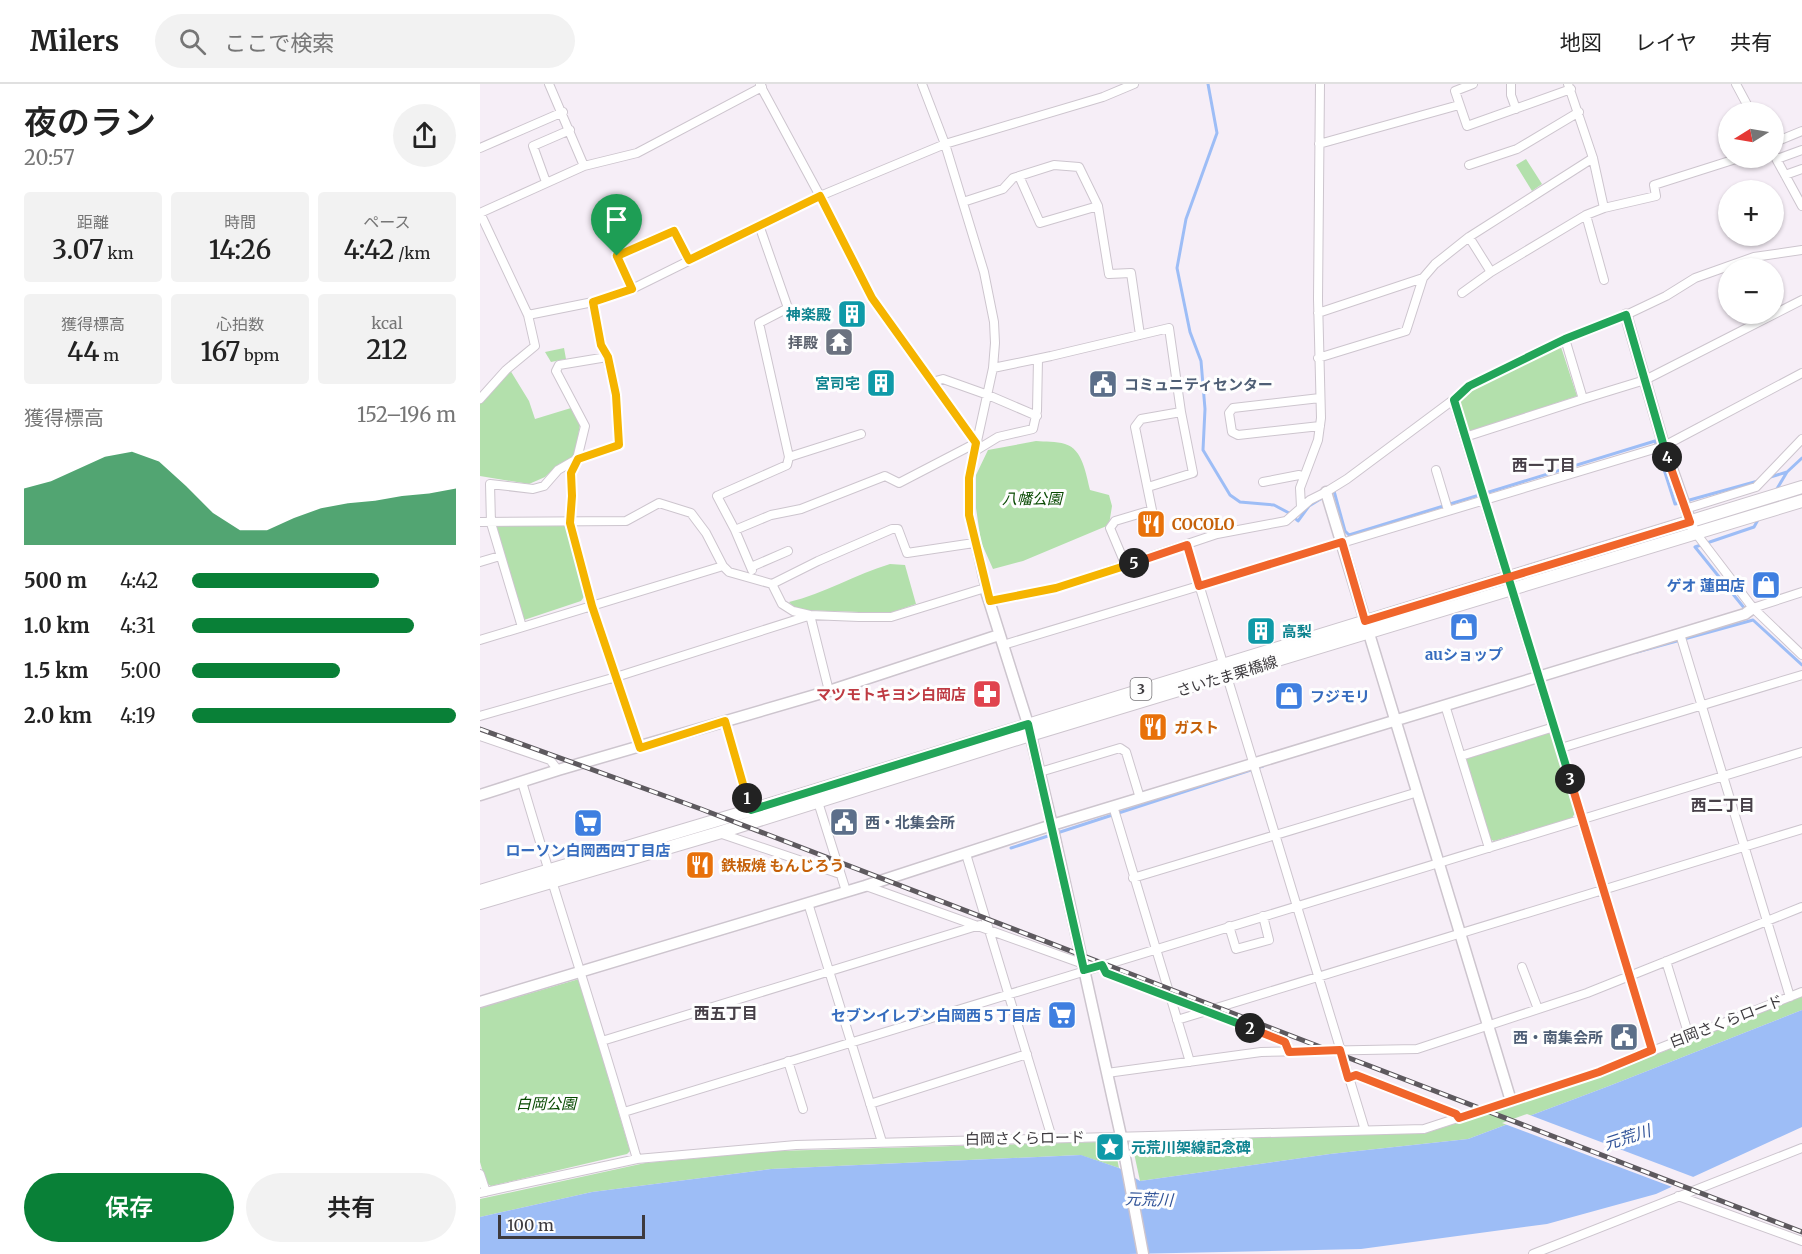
<!DOCTYPE html>
<html lang="ja">
<head>
<meta charset="utf-8">
<style>
	:root { --surface:#fff; --page:#f2f2f2; --text:#222; --muted:#767676; --line:#e0e0e0; --accent:#098037 }
	body { margin:0; font-family:Merriweather,"Noto Sans JP",serif; background:var(--page); color:var(--text); height:100vh; display:flex; flex-direction:column; font-size:22px; white-space:nowrap }
	* { box-sizing:border-box; margin:0 }
	p { font-size:20px; color:var(--muted) }
	.icon { flex:none; width:33px; height:33px; fill:none; stroke:currentColor; stroke-width:2; stroke-linecap:round; stroke-linejoin:round }
	.map { position:relative; flex:1; overflow:hidden }
	.side { display:flex; flex-direction:column; background:var(--surface); width:480px }
	.side>* { flex:none }
	.needle { width:39px; rotate:259deg }
	.tools { position:absolute; left:1238px; top:18px; display:grid; gap:12px }
	.tools a { display:grid; place-items:center; width:66px; height:66px; border-radius:50%; background:var(--surface); box-shadow:0 2px 4px #0004; font-size:30px }
	.scale { position:absolute; left:18px; bottom:15px; width:147px; box-sizing:border-box; padding-left:6px; border:3px solid #3d3a3e; border-top:0; font-size:16px; line-height:21px; white-space:nowrap; color:#3d3a3e; -webkit-text-stroke:4px #fefefe; paint-order:stroke }
	.pin { position:absolute; display:grid; place-items:center; width:51px; height:51px; color:#fff; margin:-62px -26px; border-radius:50% 50% 50% 0; rotate:-45deg; box-shadow:0 0 6px #0007 }
	.pin .icon { rotate:45deg }
	.km { position:absolute; width:30px; height:30px; margin:-15px; border-radius:50%; background:#222; color:#fff; font-size:16px; line-height:30px; text-align:center }
	.round { display:grid; place-items:center; flex:none; width:63px; height:63px; border-radius:32px; background:var(--page) }
	.head { display:flex; align-items:center; justify-content:space-between; height:102px; padding:0 24px }
	h1 { font-size:33px; font-weight:600; line-height:45px }
	.stats { display:grid; grid-template-columns:repeat(3,1fr); gap:9px; height:102px; padding:6px 24px }
	.stats div { display:grid; align-content:center; border-radius:6px; background:var(--page); text-align:center }
	.stats b { font-size:26px; font-weight:600 }
	.stats small { font-size:16px; font-weight:400 }
	.stats p { font-size:16px }
	.chart { height:168px; padding:12px 24px }
	.chart p { display:flex; justify-content:space-between }
	.chart svg { width:100%; height:108px; margin-top:6px; fill:var(--accent); opacity:.7 }
	.action { display:flex; gap:12px; margin-top:auto; padding:12px 24px }
	.action a { flex:1; height:69px; border-radius:36px; background:var(--accent); color:#fff; font-size:24px; font-weight:600; line-height:69px; text-align:center }
	.action a+a { background:var(--page); color:var(--text) }
	ul { padding:0 24px; list-style:none; font-size:20px }
	li { display:grid; grid-template-columns:96px 72px 1fr; align-items:center; height:45px }
	li i { height:15px; border-radius:8px; background:var(--accent) }
	header { display:flex; align-items:center; gap:36px; box-sizing:border-box; height:84px; padding:0 30px; background:var(--surface); border-bottom:2px solid var(--line) }
	header strong { font-size:28px }
	nav { display:flex; gap:33px; margin-inline-start:auto; font-size:21px }
	.search { width:420px; height:54px; background:var(--page); display:flex; align-items:center; gap:15px; box-sizing:border-box; padding:0 21px; border-radius:33px; color:var(--muted); font-size:22px }
	main { display:flex; flex:1; min-height:0 }
	.map>svg:first-child { display:block }
	.green { fill:#b3e0ac }
	.water { fill:#9dbdf6 }
	.pier { fill:#f6eef7 }
	.lines { fill:none; stroke-linecap:round; stroke-linejoin:round }
	.stream { stroke:#9dbdf6; stroke-width:3 }
	.street-casing { stroke:#cdc5ce; stroke-width:10 }
	.secondary-casing { stroke:#cdc5ce; stroke-width:13 }
	.primary-casing { stroke:#cdc5ce; stroke-width:14 }
	.street { stroke:#fff; stroke-width:8 }
	.secondary { stroke:#fff; stroke-width:10 }
	.primary { stroke:#fff; stroke-width:12 }
	.rail-casing { stroke:#5d595e; stroke-width:5 }
	.rail { stroke:#fefefe; stroke-width:3; stroke-dasharray:9; stroke-linecap:butt }
	.split-1-casing { stroke:#fff; stroke-width:12 }
	.split-2-casing { stroke:#fff; stroke-width:12 }
	.split-3-casing { stroke:#fff; stroke-width:12 }
	.split-4-casing { stroke:#fff; stroke-width:12 }
	.split-5-casing { stroke:#fff; stroke-width:12 }
	.split-6-casing { stroke:#fff; stroke-width:12 }
	.split-1 { stroke:#f5b400; stroke-width:8 }
	.split-2 { stroke:#22a559; stroke-width:8 }
	.split-3 { stroke:#f0652b; stroke-width:8 }
	.split-4 { stroke:#22a559; stroke-width:8 }
	.split-5 { stroke:#f0652b; stroke-width:8 }
	.split-6 { stroke:#f5b400; stroke-width:8 }
	.labels { text-anchor:middle; dominant-baseline:central; stroke-width:6; stroke-linejoin:round; paint-order:stroke }
	.shield { fill:#fefefe; stroke:#777578; stroke-width:1.5 }
	.shield-label { font-size:14px; font-weight:bold; fill:#3d3a3e }
	.culture-label { font-size:15px; font-weight:bold; fill:#0d838f; stroke:#fefefe; text-anchor:end }
	.worship-label { font-size:15px; font-weight:bold; fill:#5b616d; stroke:#fefefe; text-anchor:end }
	.service-label { font-size:15px; font-weight:bold; fill:#4e5e75; stroke:#fefefe; text-anchor:start }
	.park-label { font-size:15px; font-style:italic; fill:#074900; stroke:#fefefe }
	.food-label { font-size:15px; font-weight:bold; fill:#c56008; stroke:#fefefe; text-anchor:start }
	.shop-label { font-size:15px; font-weight:bold; fill:#366cbe; stroke:#fefefe; text-anchor:end }
	.street-label { font-size:15px; fill:#3d3a3e; stroke:#fefefe }
	.health-label { font-size:15px; font-weight:bold; fill:#be3a42; stroke:#fefefe; text-anchor:end }
	.neighbourhood-label { font-size:16px; font-weight:bold; fill:#474048; stroke:#fefefe }
	.water-label { font-size:16px; font-style:italic; fill:#305398; stroke:#fefefe }
</style>
</head>
<body>
<header>
<strong>Milers</strong>
<div class="search"><svg class="icon" aria-label="search" viewBox="0 0 24 24"><circle cx="10" cy="10" r="6"/><path d="M15 15l6 6"/></svg>ここで検索</div>
<nav><a>地図</a><a>レイヤ</a><a>共有</a></nav>
</header>
<main>
<section class="side">
<div class="head"><div><h1>夜のラン</h1><p>20:57</p></div><a class="round"><svg class="icon" aria-label="share" viewBox="0 0 24 24"><path d="M12 15V3M7 8l5-5 5 5M5 13v7h14v-7"/></svg></a></div>
<div class="stats">
<div><p>距離</p><b>3.07<small> km</small></b></div>
<div><p>時間</p><b>14:26</b></div>
<div><p>ペース</p><b>4:42<small> /km</small></b></div>
</div>
<div class="stats">
<div><p>獲得標高</p><b>44<small> m</small></b></div>
<div><p>心拍数</p><b>167<small> bpm</small></b></div>
<div><p>kcal</p><b>212</b></div>
</div>
<div class="chart"><p><span>獲得標高</span>152–196 m</p>
<svg viewBox="0 0 160 44" preserveAspectRatio="none"><path d="M0 44V21L10 18L20 13L30 8L40 6L50 10L60 20L70 31L80 38L90 38L100 33L110 29L120 27L130 26L140 24L150 23L160 21V44z"/></svg>
</div>
<ul>
<li><b>500 m</b>4:42<i style="width:71%"></i></li>
<li><b>1.0 km</b>4:31<i style="width:84%"></i></li>
<li><b>1.5 km</b>5:00<i style="width:56%"></i></li>
<li><b>2.0 km</b>4:19<i style="width:100%"></i></li>
</ul>
<div class="action"><a>保存</a><a>共有</a></div>
</section>
<div class="map">
<svg width="1322" height="1170" viewBox="0 0 1322 1170">
	<rect width="100%" height="100%" fill="#f6eef7"/>
	<!-- green -->
	<path class="green" d="M1046 75 1062 100 1052 107 1036 81Z
		M1081 263 1097 312 989 348 978 316 992 305Z
		M84 264 86 275 71 278 65 268Z
		M30 286 49 317 55 335 91 324 100 341 94 374 79 380 65 393 49 400 0 392V320L9 307Z
		M556 357C565 358 576 357 585 360 603 365 606 391 610 406L629 411 632 422 629 441 543 477 513 485 501 458 496 424V391L508 366Z
		M15 442H86L106 510 101 517 44 536Z
		M410 480 425 481 436 520 410 529 316 526 309 518C344 510 376 490 410 480Z
		M1067 649 1072 651 1095 729 1092 734 1014 757 1009 755 986 676 989 673Z
		M99 895 150 1067 147 1070 11 1102 6 1099 0 1078V924Z
		M1322 912V926L1129 1002 988 1055 850 1070 660 1097 654 1069 691 1064 693 1055 949 1048 1120 993Z
		M618 1058 636 1069 639 1084 600 1071 291 1085 112 1108 0 1133V1115L165 1079 295 1067Z"/>
	<!-- water -->
	<path class="water" d="M1322 926V1043L1176 1110 1067 1140 881 1165 648 1170H0V1133L112 1108 291 1085 601 1071 639 1084 660 1097 850 1070 988 1055 1129 1002Z"/>
	<!-- pier -->
	<path class="pier" d="M1047 1030 1216 1094 1195 1104 1022 1039Z"/>
	<g class="lines">
		<!-- stream -->
		<path class="stream" d="M728 0 737 49 706 135 697 184 710 248 721 277 725 325 723 366 750 411 760 418 794 421 809 429 818 437 829 422 842 414
			M1287 394 1307 388
			M1295 408 1307 388 1322 374
			M851 409 854 407 865 447 869 451 1175 357 1195 420 1200 419
			M1206 417 1278 397
			M1265 525 1215 463 1274 443 1279 434
			M1157 568 1273 536 1322 581
			M531 764 783 682"/>
		<!-- street casing -->
		<g class="street-casing">
			<path id="street" d="M69 0 104 82
				M993 0 975 7 987 42 1091 5
				M1031 0V11L1036 25
				M1088 0 1113 74 1124 124 1106 131 1124 196
				M1256 0 1271 28
				M280 1 340 112 392 214 496 359
				M1293 59 1322 47
				M839 60 979 21
				M0 64 83 28
				M1293 69 1322 122
				M1297 75 1322 66
				M989 81 1037 65 1099 28
				M1305 91 1322 85
				M539 92 560 139 618 122
				M66 98 53 62 90 46
				M483 118 523 105 533 94 574 81 599 83 618 122 629 190 651 189 660 251
				M1124 124 1176 112 1174 101 1259 74
				M989 153 1011 188
				M152 205 137 172 194 147 209 176
				M982 209 1011 188 1106 131
				M838 229 943 194 955 180 989 153 1113 74
				M48 231 113 218 152 205 340 112 465 60 623 13 654 0
				M127 273 79 281 76 287 105 342 97 375 91 389 92 412 90 439 112 522 160 664
				M838 274 926 247 943 194
				M513 284 571 272 689 244 701 328 713 389 668 403
				M452 298 463 295 508 311 557 332
				M0 315 26 286 55 262 48 231 0 129 104 82 157 69 282 3
				M1103 315 1165 296 1322 216
				M973 316 1172 966
				M840 342 758 351 752 348 749 329 753 324 840 314
				M985 353 1103 315 1085 255
				M495 367 518 353 553 345 557 327 558 275
				M309 373 381 350
				M956 386 968 426
				M783 398 819 391 824 393
				M821 423 820 404 838 356 841 334 838 215 840 0
				M1205 425 1276 403 1322 355
				M0 438 146 437 179 419 211 429 226 449 243 482 249 488 292 500 338 477 412 445H418L427 469 494 459
				M255 446 291 431 321 425 405 392 419 399 496 359
				M1215 448 1273 524 1322 571
				M707 461 885 1046
				M0 478 20 472
				M646 482 630 444 635 437 672 426 655 343 661 335 701 328
				M271 483 308 467
				M272 486 255 446 237 412 307 381 309 373 279 239 308 224 279 141
				M292 500 302 520 313 527 330 531 379 533H411L505 504 489 431V394L513 284 515 259 514 238 504 188 465 60 442 0
				M510 517 576 504 737 450 806 437 830 416 846 408 867 395 973 316 989 302 1085 255 1146 231 1186 212 1215 194 1274 173 1322 166
				M1273 524 1322 508
				M330 531 349 607
				M42 543 11 439 10 400 53 405 64 402 78 386 97 375 139 361 136 311 127 273 121 261 113 218
				M1200 550 1310 913
				M0 556 243 482
				M523 561 1184 362 1322 289
				M965 621 1009 764
				M0 632 136 593 328 532
				M245 637 271 726
				M0 652 70 676 78 686
				M1081 664 1322 591
				M981 672 1074 643
				M560 688 640 664 646 668 660 714
				M42 698C79 824 121 949 157 1075
				M338 718 366 807
				M633 722 710 978
				M239 749 360 790
				M486 770 572 1054
				M653 794 938 708
				M386 802 598 878 602 877
				M328 819 402 1058
				M749 842 756 865 789 856 783 832
				M1186 877 1209 952
				M622 881 626 889 805 958 809 967
				M1042 883 1058 925
				M697 936 1322 745
				M122 957 500 841
				M308 977 323 1025
				M627 989 781 968 937 965 1107 909 1322 823
				M868 994 876 991 976 1030 979 1034
				M390 1020 547 970
				M144 1028 1322 668
				M0 1090 6 1108
				M0 1109 157 1075 316 1061 944 1045 1119 988 1322 908
				M1198 1112 1322 1157
				M1053 1170 1322 1064"/>
		</g>
		<!-- secondary casing -->
		<g class="secondary-casing">
			<path id="secondary" d="M1146 231 1184 362 1213 445
				M846 408 1031 1017
				M505 504 548 640 572 741 641 1052 663 1170
				M0 711 78 686 349 607 519 551
				M0 918 385 802 572 741 1265 530 1273 524"/>
		</g>
		<!-- primary casing -->
		<g class="primary-casing">
			<path id="primary" d="M0 807 271 726 1322 403
				M0 819 238 749 550 651 1322 417"/>
		</g>
		<!-- street -->
		<use href="#street" class="street"/>
		<!-- secondary -->
		<use href="#secondary" class="secondary"/>
		<!-- primary -->
		<use href="#primary" class="primary"/>
		<!-- rail casing -->
		<g class="rail-casing">
			<path id="rail" d="M0 645 221 725 1322 1148"/>
		</g>
		<!-- rail -->
		<use href="#rail" class="rail"/>
	</g>
	<g class="lines">
		<!-- split-1 casing -->
		<g class="split-1-casing">
			<path id="split-1" d="M137 172 152 205 113 218 121 261 128 273 136 311 139 361 98 375 91 389 92 412 90 439 112 522 160 664 245 637 267 714"/>
		</g>
		<!-- split-2 casing -->
		<g class="split-2-casing">
			<path id="split-2" d="M267 714 271 726 548 640 604 886 622 881 626 889 770 944"/>
		</g>
		<!-- split-3 casing -->
		<g class="split-3-casing">
			<path id="split-3" d="M770 944 805 958 809 968 860 966 868 994 876 991 976 1030 979 1034 1119 988 1172 966 1090 695"/>
		</g>
		<!-- split-4 casing -->
		<g class="split-4-casing">
			<path id="split-4" d="M1090 695 974 316 989 302 1085 255 1146 231 1187 373"/>
		</g>
		<!-- split-5 casing -->
		<g class="split-5-casing">
			<path id="split-5" d="M654 479 707 461 719 502 862 458 885 537 1210 438 1187 373"/>
		</g>
		<!-- split-6 casing -->
		<g class="split-6-casing">
			<path id="split-6" d="M137 172 194 147 209 176 340 112 392 214 496 359 489 394V431L510 517 576 504 654 479"/>
		</g>
		<!-- split-1 -->
		<use href="#split-1" class="split-1"/>
		<!-- split-2 -->
		<use href="#split-2" class="split-2"/>
		<!-- split-3 -->
		<use href="#split-3" class="split-3"/>
		<!-- split-4 -->
		<use href="#split-4" class="split-4"/>
		<!-- split-5 -->
		<use href="#split-5" class="split-5"/>
		<!-- split-6 -->
		<use href="#split-6" class="split-6"/>
	</g>
	<!-- icons -->
	<defs>
		<g id="building-square" transform="scale(1.5)"><rect x="-9" y="-9" width="18" height="18" rx="4" fill="#0f9aa8" stroke="#fefefe"/><path d="M-4-6H4V6H1V3H-1V6H-4ZM-2.5-4.3h1.7v1.8h-1.7ZM.8-4.3h1.7v1.8H.8ZM-2.5-1h1.7V.8h-1.7ZM.8-1h1.7V.8H.8Z" fill="#fff"/></g>
		<g id="temple-square" transform="scale(1.5)"><rect x="-9" y="-9" width="18" height="18" rx="4" fill="#6b7280" stroke="#fefefe"/><path d="M0-6L5-2H3V0L6.5 2.5H4V6H1.5V3h-3V6H-4V2.5H-6.5L-3 0V-2H-5Z" fill="#fff"/></g>
		<g id="civic-square" transform="scale(1.5)"><rect x="-9" y="-9" width="18" height="18" rx="4" fill="#5c6f8a" stroke="#fefefe"/><path d="M-.6-6.5H3V-4.5H.6V-3L4-1V1h2V6H-6V1h2V-1L-.6-3ZM-1.2 2.5V6h2.4V2.5Z" fill="#fff"/></g>
		<g id="restaurant-square" transform="scale(1.5)"><rect x="-9" y="-9" width="18" height="18" rx="4" fill="#e8710a" stroke="#fefefe"/><path d="M-5-6h1v4h1v-4h1v4h1v-4h1v5L-1.5 .5V6h-2V.5L-5-1ZM5-6V6H3V1.5H1.5Q1.5-4 5-6Z" fill="#fff"/></g>
		<g id="shop-square" transform="scale(1.5)"><rect x="-9" y="-9" width="18" height="18" rx="4" fill="#3f7fe0" stroke="#fefefe"/><path d="M-5-2.5h2.3a2.7 3.5 0 0 1 5.4 0H5L5.5 6h-11ZM-1.5-2.5h3a1.5 2.3 0 0 0-3 0Z" fill="#fff"/></g>
		<g id="pharmacy-square" transform="scale(1.5)"><rect x="-9" y="-9" width="18" height="18" rx="4" fill="#e0444e" stroke="#fefefe"/><path d="M-2-6h4v4h4v4h-4v4h-4v-4h-4v-4h4Z" fill="#fff"/></g>
		<g id="supermarket-square" transform="scale(1.5)"><rect x="-9" y="-9" width="18" height="18" rx="4" fill="#3f7fe0" stroke="#fefefe"/><path d="M-6-5.5h2.5l.6 2H6L4.5 2H-2.5L-4.4-4H-6ZM-1.5 3.2a1.3 1.3 0 1 0 .1 0ZM3 3.2a1.3 1.3 0 1 0 .1 0Z" fill="#fff"/></g>
		<g id="sight-square" transform="scale(1.5)"><rect x="-9" y="-9" width="18" height="18" rx="4" fill="#0f9aa8" stroke="#fefefe"/><path d="M0-6L1.8-2.2L6-1.7L2.9 1.2L3.7 5.4L0 3.3L-3.7 5.4L-2.9 1.2L-6-1.7L-1.8-2.2Z" fill="#fff"/></g>
	</defs>
	<g fill-rule="evenodd">
		<use href="#building-square" x="372" y="230"/>
		<use href="#temple-square" x="359" y="258"/>
		<use href="#building-square" x="401" y="299"/>
		<use href="#civic-square" x="623" y="300"/>
		<use href="#restaurant-square" x="671" y="440"/>
		<use href="#shop-square" x="1286" y="501"/>
		<use href="#shop-square" x="984" y="543"/>
		<use href="#building-square" x="781" y="547"/>
		<use href="#pharmacy-square" x="507" y="610"/>
		<use href="#shop-square" x="809" y="612"/>
		<use href="#restaurant-square" x="673" y="643"/>
		<use href="#civic-square" x="364" y="738"/>
		<use href="#supermarket-square" x="108" y="739"/>
		<use href="#restaurant-square" x="220" y="781"/>
		<use href="#supermarket-square" x="582" y="931"/>
		<use href="#civic-square" x="1144" y="953"/>
		<use href="#sight-square" x="630" y="1063"/>
	</g>
	<g class="labels">
		<!-- shield labels -->
		<rect class="shield" x="650.5" y="594" width="21" height="22" rx="4.5"/>
		<g class="shield-label">
			<text x="661" y="605">3</text>
		</g>
		<!-- culture labels -->
		<g class="culture-label">
			<text x="351" y="230">神楽殿</text>
			<text x="380" y="299">宮司宅</text>
			<text x="802" y="547" text-anchor="start">高梨</text>
			<text x="651" y="1063" text-anchor="start">元荒川架線記念碑</text>
		</g>
		<!-- worship labels -->
		<g class="worship-label">
			<text x="338" y="258">拝殿</text>
		</g>
		<!-- service labels -->
		<g class="service-label">
			<text x="644" y="300">コミュニティセンター</text>
			<text x="385" y="738">西・北集会所</text>
			<text x="1123" y="953" text-anchor="end">西・南集会所</text>
		</g>
		<!-- park labels -->
		<g class="park-label">
			<text x="552" y="414">八幡公園</text>
			<text x="66" y="1019">白岡公園</text>
		</g>
		<!-- food labels -->
		<g class="food-label">
			<text x="692" y="440">COCOLO</text>
			<text x="694" y="643">ガスト</text>
			<text x="241" y="781">鉄板焼 もんじろう</text>
		</g>
		<!-- shop labels -->
		<g class="shop-label">
			<text x="1265" y="501">ゲオ 蓮田店</text>
			<text x="984" y="570" text-anchor="middle">auショップ</text>
			<text x="830" y="612" text-anchor="start">フジモリ</text>
			<text x="108" y="766" text-anchor="middle">ローソン白岡西四丁目店</text>
			<text x="561" y="931">セブンイレブン白岡西５丁目店</text>
		</g>
		<!-- street labels -->
		<g class="street-label">
			<text transform="translate(747 592) rotate(-17)">さいたま栗橋線</text>
			<text transform="translate(1246 937) rotate(-21)">白岡さくらロード</text>
			<text transform="translate(545 1054) rotate(-1)">白岡さくらロード</text>
		</g>
		<!-- health labels -->
		<g class="health-label">
			<text x="486" y="610">マツモトキヨシ白岡店</text>
		</g>
		<!-- neighbourhood labels -->
		<g class="neighbourhood-label">
			<text x="1064" y="381">西一丁目</text>
			<text x="1243" y="721">西二丁目</text>
			<text x="246" y="929">西五丁目</text>
		</g>
		<!-- water labels -->
		<g class="water-label">
			<text transform="translate(1147 1053) rotate(-18)">元荒川</text>
			<text transform="translate(669 1115) rotate(2)">元荒川</text>
		</g>
	</g>
</svg>
<div class="tools">
<a><svg class="needle" viewBox="-14 -14 28 28"><path d="M0-13l5 13h-10z" fill="#e53935"/><path d="M0 13l5-13h-10z" fill="#767676"/></svg></a>
<a>+</a>
<a>−</a>
</div>
<div class="scale">100 m</div>
<div class="pin" style="left:137px;top:172px;background:#1e9e55"><svg class="icon" aria-label="arrive" viewBox="0 0 24 24"><path d="M6 21V4h12l-3 4 3 4H6"/></svg></div>
<b class="km" style="left:267px;top:714px">1</b>
<b class="km" style="left:770px;top:944px">2</b>
<b class="km" style="left:1090px;top:695px">3</b>
<b class="km" style="left:1187px;top:373px">4</b>
<b class="km" style="left:654px;top:479px">5</b>
</div>
</main>
</body>
</html>
